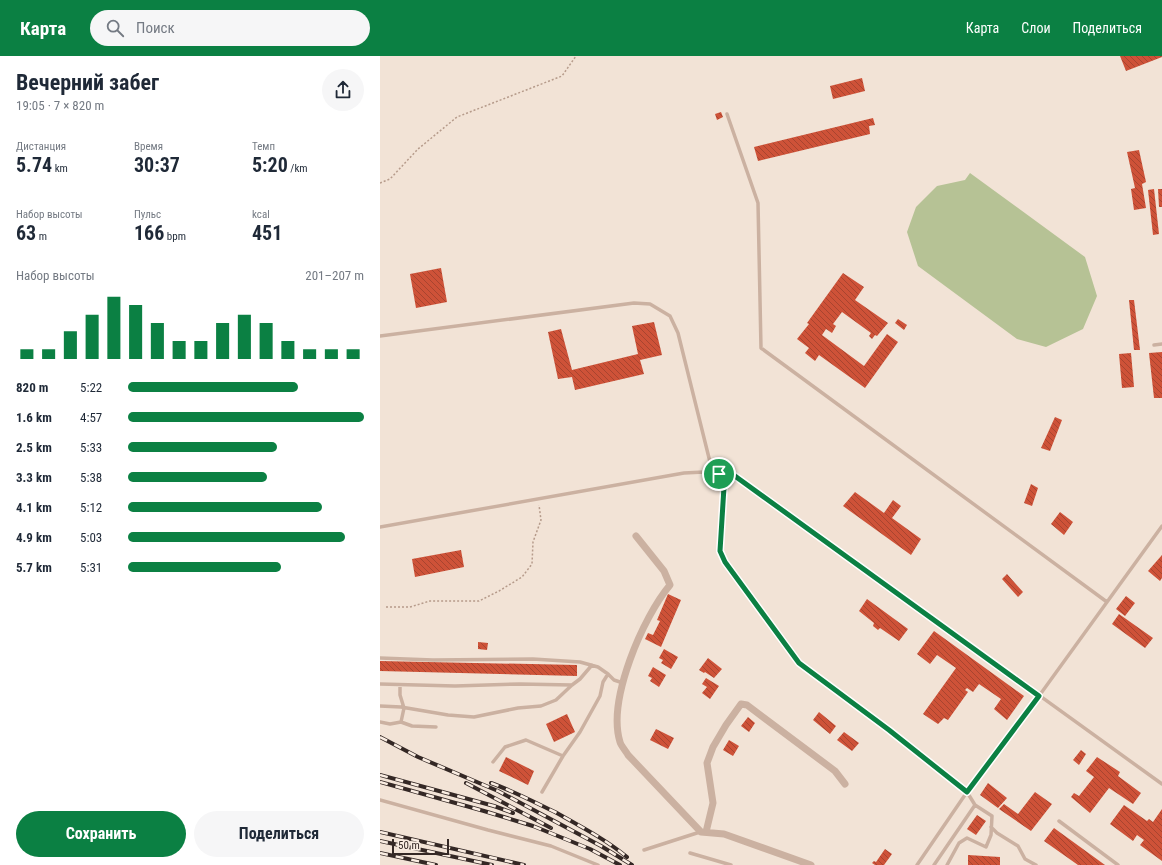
<!DOCTYPE html>
<html lang="ru">
<head>
<meta charset="utf-8">
<style>
	:root { --surface:#fff; --page:#f6f6f7; --text:#1f2937; --muted:#747a83; --accent:#0b8043 }
	body { margin:0; font-family:"Roboto Condensed",sans-serif; background:var(--page); color:var(--text); height:100vh; display:flex; flex-direction:column; font-size:15px; white-space:nowrap }
	* { box-sizing:border-box; margin:0 }
	p { font-size:13px; color:var(--muted) }
	.icon { flex:none; width:22px; height:22px; fill:none; stroke:currentColor; stroke-width:2; stroke-linecap:round; stroke-linejoin:round }
	.map { position:relative; flex:1; overflow:hidden }
	.sheet { display:flex; flex-direction:column; background:var(--surface); width:380px }
	.sheet>* { flex:none }
	.scale { position:absolute; left:12px; bottom:10px; width:57px; box-sizing:border-box; padding-left:4px; border:2px solid #342825; border-top:0; font-size:11px; line-height:14px; white-space:nowrap; color:#342825; -webkit-text-stroke:3px #faede2; paint-order:stroke }
	.pin { position:absolute; display:grid; place-items:center; width:34px; height:34px; color:#fff; margin:-17px; border:2px solid #fff; border-radius:50%; box-shadow:0 1px 4px #0007 }
	.round { display:grid; place-items:center; flex:none; width:42px; height:42px; border-radius:21px; background:var(--page) }
	.summary { display:flex; align-items:center; justify-content:space-between; height:68px; padding:0 16px }
	h1 { font-size:22px; font-weight:700; line-height:30px }
	.stats { display:grid; grid-template-columns:repeat(3,1fr); gap:6px; height:68px; padding:4px 16px }
	.stats div { display:grid; align-content:center }
	.stats b { font-size:20px; font-weight:700 }
	.stats small { font-size:11px; font-weight:400 }
	.stats p { font-size:11px }
	.chart { height:112px; padding:8px 16px }
	.chart p { display:flex; justify-content:space-between }
	.chart svg { width:100%; height:72px; margin-top:4px; stroke:var(--accent); stroke-width:6 }
	.primary-button { display:flex; gap:8px; margin-top:auto; padding:8px 16px }
	.primary-button a { flex:1; height:46px; border-radius:24px; background:var(--accent); color:#fff; font-size:16px; font-weight:700; line-height:46px; text-align:center }
	.primary-button a+a { background:var(--page); color:var(--text) }
	ul { padding:0 16px; list-style:none; font-size:13px }
	li { display:grid; grid-template-columns:64px 48px 1fr; align-items:center; height:30px }
	li i { height:10px; border-radius:5px; background:var(--accent) }
	header { display:flex; align-items:center; gap:24px; box-sizing:border-box; height:56px; padding:0 20px; background:var(--accent); color:#fff }
	header strong { font-size:19px }
	nav { display:flex; gap:22px; margin-inline-start:auto; font-size:14px }
	.search { width:280px; height:36px; background:var(--page); display:flex; align-items:center; gap:10px; box-sizing:border-box; padding:0 14px; border-radius:22px; color:var(--muted); font-size:15px }
	main { display:flex; flex:1; min-height:0 }
	.map>svg:first-child { display:block }
	.garden { fill:#b6c295 }
	.building { fill:url(#building-back-hatch) }
	.lines { fill:none; stroke-linecap:round; stroke-linejoin:round }
	.path { stroke:#b69b8b; stroke-width:1.5; stroke-dasharray:2 2; stroke-linecap:butt }
	.lane { stroke:#cbb1a1; stroke-width:3.5 }
	.street { stroke:#cbb1a1; stroke-width:7 }
	.rail-casing { stroke:#342825; stroke-width:4 }
	.rail { stroke:#faede2; stroke-width:2.5; stroke-dasharray:8; stroke-linecap:butt }
	.route-casing { stroke:#fff; stroke-width:8 }
	.route { stroke:#0b8043; stroke-width:5 }
</style>
</head>
<body>
<header>
<strong>Карта</strong>
<div class="search"><svg class="icon" aria-label="search" viewBox="0 0 24 24"><circle cx="10" cy="10" r="6"/><path d="M15 15l6 6"/></svg>Поиск</div>
<nav><a>Карта</a><a>Слои</a><a>Поделиться</a></nav>
</header>
<main>
<section class="sheet">
<div class="summary"><div><h1>Вечерний забег</h1><p>19:05 · 7 × 820 m</p></div><a class="round"><svg class="icon" aria-label="share" viewBox="0 0 24 24"><path d="M12 15V3M7 8l5-5 5 5M5 13v7h14v-7"/></svg></a></div>
<div class="stats">
<div><p>Дистанция</p><b>5.74<small> km</small></b></div>
<div><p>Время</p><b>30:37</b></div>
<div><p>Темп</p><b>5:20<small> /km</small></b></div>
</div>
<div class="stats">
<div><p>Набор высоты</p><b>63<small> m</small></b></div>
<div><p>Пульс</p><b>166<small> bpm</small></b></div>
<div><p>kcal</p><b>451</b></div>
</div>
<div class="chart"><p><span>Набор высоты</span>201–207 m</p>
<svg viewBox="0 0 160 44" preserveAspectRatio="none"><path d="M5 44V38M15 44V38M25 44V27M35 44V17M45 44V6M55 44V11M65 44V22M75 44V33M85 44V33M95 44V22M105 44V17M115 44V22M125 44V33M135 44V38M145 44V38M155 44V38"/></svg>
</div>
<ul>
<li><b>820 m</b>5:22<i style="width:72%"></i></li>
<li><b>1.6 km</b>4:57<i style="width:100%"></i></li>
<li><b>2.5 km</b>5:33<i style="width:63%"></i></li>
<li><b>3.3 km</b>5:38<i style="width:59%"></i></li>
<li><b>4.1 km</b>5:12<i style="width:82%"></i></li>
<li><b>4.9 km</b>5:03<i style="width:92%"></i></li>
<li><b>5.7 km</b>5:31<i style="width:65%"></i></li>
</ul>
<div class="primary-button"><a>Сохранить</a><a>Поделиться</a></div>
</section>
<div class="map">
<svg width="782" height="809" viewBox="0 0 782 809">
	<defs>
		<pattern id="building-back-hatch" width="6" height="6" patternUnits="userSpaceOnUse"><rect width="6" height="6" fill="#ce5238"/><path d="M-1 5l2 2M0 0l6 6M5-1l2 2" fill="none" stroke="#a8442f"/></pattern>
	</defs>
	<rect width="100%" height="100%" fill="#f2e3d6"/>
	<!-- garden -->
	<path class="garden" d="M590 117 705 201 717 240 703 273 666 291 637 283 538 210 527 176 536 151 557 130 585 124Z"/>
	<!-- building -->
	<path class="building" d="M740 0H782V1L746 15Z
		M482 22 485 35 453 43 450 30Z
		M341 56 343 61 337 64 335 58Z
		M493 62 495 69 489 70 490 78 378 105 374 91Z
		M759 94 766 126 762 128 766 152 754 154 751 133 755 132 747 96Z
		M774 133 779 178 773 179 768 134Z
		M778 133H782V151H779Z
		M61 212 67 246 36 252 30 218Z
		M463 217 484 231 475 244 508 267 497 280 495 279 492 283 489 280 491 277 462 256 453 268 456 270 452 277 446 273 442 279 484 310 507 278 518 286 485 332 439 299 435 305 425 297 429 292 417 283 429 268 427 267Z
		M749 244H754L760 294H754Z
		M518 263 527 269 524 274 515 267Z
		M274 266 282 299 260 304 264 318 195 334 192 321 178 323 168 276 181 273 192 314 258 298 252 270Z
		M782 296V342H774L769 297Z
		M751 297 754 331 742 332 739 298Z
		M675 361 682 364 670 395 661 392Z
		M651 428 658 432 652 450 644 447Z
		M475 436 504 457 513 444 521 450 512 462 541 483 531 499 463 450Z
		M680 456 693 466 684 479 671 468Z
		M81 494 84 511 35 521 32 503Z
		M782 499V522L780 525 768 515Z
		M627 518 643 536 638 541 622 523Z
		M288 538 301 544 281 591 265 583 268 577 273 579 280 565 277 564Z
		M746 540 755 547 745 560 736 553Z
		M487 543 528 573 519 585 500 572 498 574 493 570 494 567 479 555Z
		M739 558 773 582 765 592 732 568Z
		M554 575 644 640 627 664 614 653 621 643 599 628 593 636 587 632 585 634 588 636 568 664 564 662 558 668 543 658 576 612 557 599 550 608 537 598Z
		M98 586 108 587 107 594 98 593Z
		M284 593 298 601 291 613 281 607 283 604 279 602Z
		M328 602 342 613 334 622 325 616 324 617 319 614Z
		M0 605 197 609V620L0 615Z
		M273 611 286 619 279 631 270 625 272 622 268 620Z
		M326 622 339 630 330 643 322 637 327 631 322 628Z
		M439 656 456 670 450 678 433 664Z
		M187 658 195 676 174 686 166 668Z
		M368 661 375 667 369 676 361 670Z
		M276 673 294 682 288 693 270 684Z
		M464 676 479 687 472 695 457 684Z
		M349 684 359 690 353 700 343 694Z
		M701 694 706 698 699 709 693 704Z
		M126 701 154 715 148 729 119 715Z
		M717 701 740 716 738 720 761 737 753 748 729 732 710 757 691 741 694 737 699 740 714 721 706 715Z
		M608 727 627 742 618 752 600 739Z
		M655 736 672 748 651 775 619 753 624 748 638 758Z
		M744 749 767 765 769 763 773 766 782 753V805L760 789 764 784 757 779 753 785 730 768Z
		M597 759 606 765 596 779 587 773Z
		M674 772 725 809H698L664 785Z
		M505 793 512 798 504 809H495L492 807 494 805 496 806Z
		M588 799 620 801V809H588Z"/>
	<g class="lines">
		<!-- path -->
		<path class="path" d="M0 127 10 123 38 93 77 61 182 20 196 0
			M6 551H30L50 545H99L119 535 142 521 152 508 153 486 161 464 159 449"/>
		<!-- lane -->
		<path class="lane" d="M347 58 378 147 381 292 727 546
			M0 280 254 247 270 248 290 260 298 277 330 406 339 418 348 415 782 728
			M774 289 782 288
			M0 471 304 417 324 416 339 418 344 431 340 495 345 506 419 607 509 674 587 736 659 640 782 470
			M0 602 53 604 153 603 200 606 218 611 228 618 234 624 243 627
			M0 628 75 630 140 628 192 629 200 623 212 609
			M20 629V639L24 652 21 666
			M0 650 21 651 68 659 94 661 138 652 161 650 176 644 192 629
			M0 666 10 668 21 666 32 670 56 671
			M113 706 125 691 146 684 183 700 200 676 220 640 223 626 228 618
			M162 736 183 700
			M0 744 108 774 171 790 218 809
			M679 765 738 809
			M611 771 617 777 638 790 645 803 656 809
			M264 794 320 776
			M310 797 351 809
			M537 809 587 736 595 749
			M554 809 595 749 612 760 611 779 606 791 587 782 579 787 567 809"/>
		<!-- street -->
		<path class="street" d="M256 480 284 515 290 529C263 561 227 644 240 686 241 690 246 695 248 699L321 776 344 778 431 809
			M326 776 333 747 327 707 333 691 346 669 361 648 367 649 455 715 465 728"/>
		<!-- rail casing -->
		<g class="rail-casing">
			<path id="rail" d="M0 681 38 701 118 735 221 790 252 809
				M0 719 114 750 133 757
				M0 726 104 755 153 770 210 793 240 809
				M86 727 171 772
				M111 727C133 735 154 746 175 756 200 770 225 783 247 801
				M0 776 144 809
				M0 785 112 809
				M0 797 56 809"/>
		</g>
		<!-- rail -->
		<use href="#rail" class="rail"/>
	</g>
	<g class="lines">
		<!-- route casing -->
		<g class="route-casing">
			<path id="route" d="M348 415 659 640 587 736 509 674 419 607 345 506 340 495 344 431 339 418Z"/>
		</g>
		<!-- route -->
		<use href="#route" class="route"/>
	</g>
</svg>
<div class="scale">50 m</div>
<div class="pin" style="left:339px;top:418px;background:#1e9e55"><svg class="icon" aria-label="arrive" viewBox="0 0 24 24"><path d="M6 21V4h12l-3 4 3 4H6"/></svg></div>
</div>
</main>
</body>
</html>
